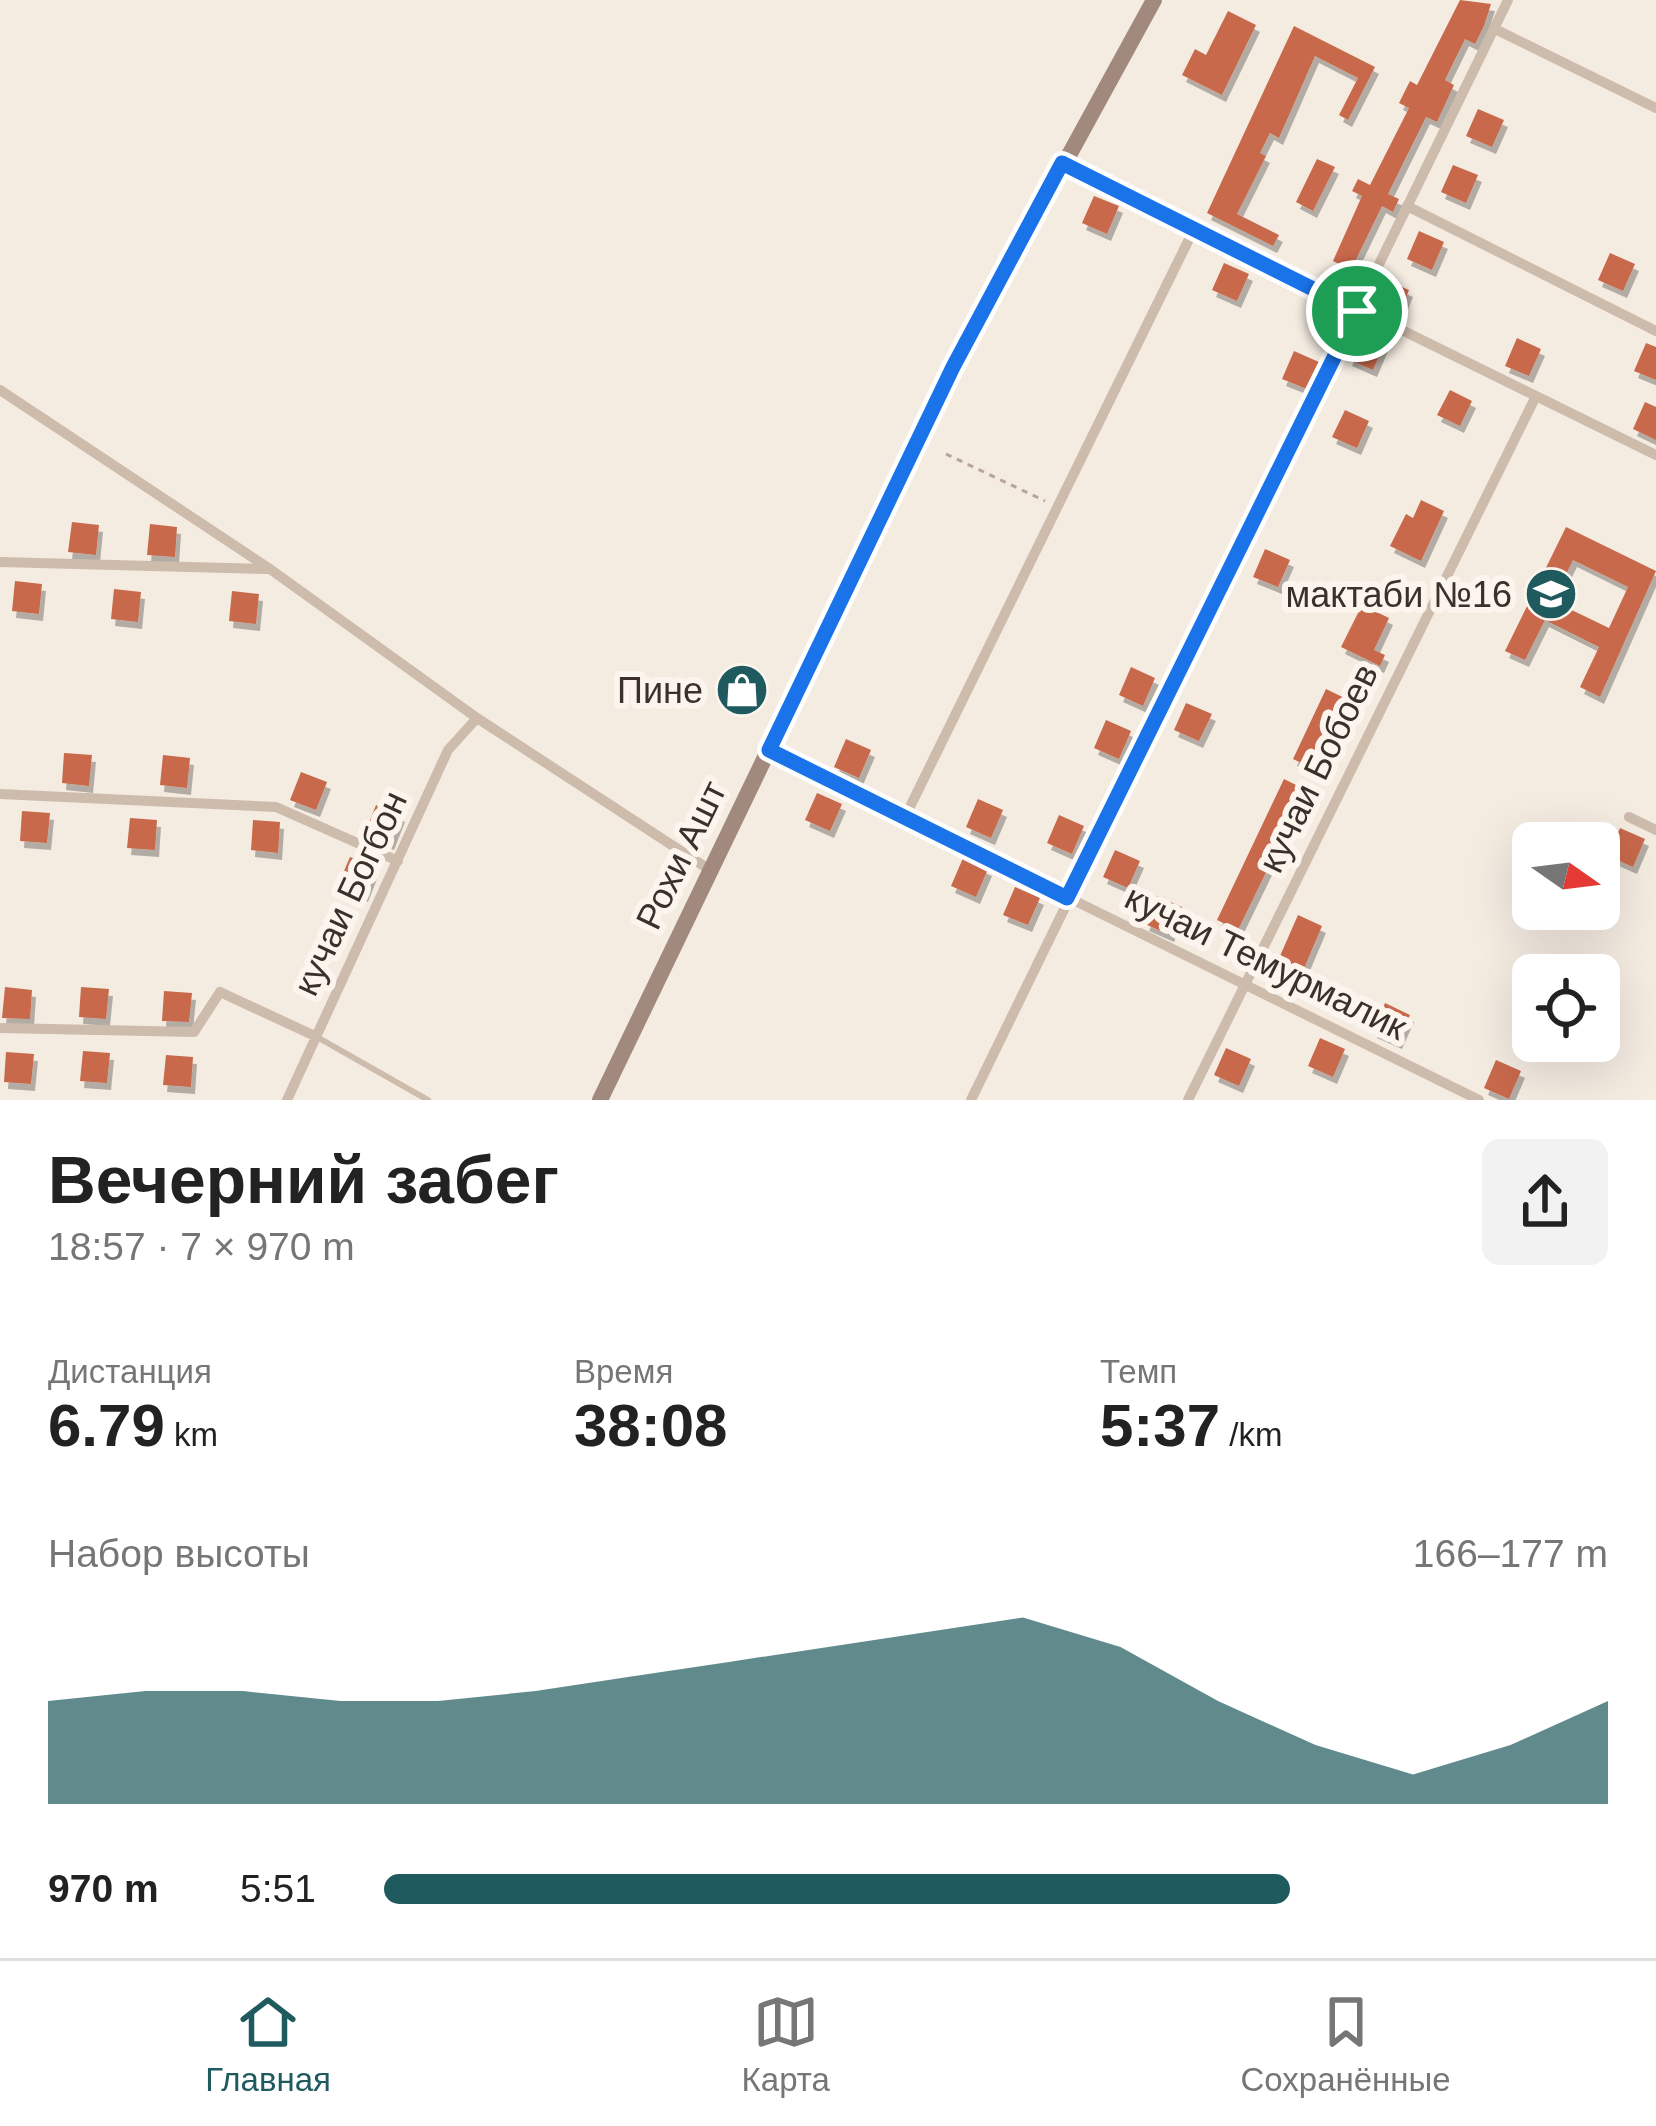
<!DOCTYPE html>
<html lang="ru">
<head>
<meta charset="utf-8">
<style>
	:root { --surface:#fff; --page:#f2f2f2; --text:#222; --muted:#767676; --line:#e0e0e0; --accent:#1f5a5e }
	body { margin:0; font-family:Arial,sans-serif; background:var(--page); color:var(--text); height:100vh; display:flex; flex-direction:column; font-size:45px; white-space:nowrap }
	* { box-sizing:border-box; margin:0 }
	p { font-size:39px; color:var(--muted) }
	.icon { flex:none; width:66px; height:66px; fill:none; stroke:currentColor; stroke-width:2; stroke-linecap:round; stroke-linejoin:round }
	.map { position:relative; height:1100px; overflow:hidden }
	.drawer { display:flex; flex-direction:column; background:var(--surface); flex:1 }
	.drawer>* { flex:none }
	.needle { width:78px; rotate:104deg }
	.fabs { position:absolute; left:1512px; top:822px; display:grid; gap:24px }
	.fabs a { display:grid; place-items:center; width:108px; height:108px; border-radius:18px; background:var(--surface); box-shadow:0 12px 48px #0002; font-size:60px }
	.pin { position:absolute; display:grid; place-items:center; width:102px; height:102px; color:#fff; margin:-51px; border:6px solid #fff; border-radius:50%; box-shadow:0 3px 12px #0007 }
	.round { display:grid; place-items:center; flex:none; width:126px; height:126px; border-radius:18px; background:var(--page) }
	.summary { display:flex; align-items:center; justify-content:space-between; height:204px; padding:0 48px }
	h1 { font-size:66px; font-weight:600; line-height:90px }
	.metrics { display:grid; grid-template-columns:repeat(3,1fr); gap:18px; height:204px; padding:12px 48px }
	.metrics div { display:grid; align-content:center }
	.metrics b { font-size:60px; font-weight:600 }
	.metrics small { font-size:33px; font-weight:400 }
	.metrics p { font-size:33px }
	.chart { height:336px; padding:24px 48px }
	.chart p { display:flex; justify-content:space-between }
	.chart svg { width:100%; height:216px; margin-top:12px; fill:var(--accent); opacity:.7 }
	ul { padding:0 48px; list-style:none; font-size:39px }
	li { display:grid; grid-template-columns:192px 144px 1fr; align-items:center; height:90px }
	li i { height:30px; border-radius:15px; background:var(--accent) }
	.tab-bar { display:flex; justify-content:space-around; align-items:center; height:168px; border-top:3px solid var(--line); background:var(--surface); font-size:33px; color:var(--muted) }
	.tab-bar a { display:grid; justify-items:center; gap:6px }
	.tab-bar .selected { color:var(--accent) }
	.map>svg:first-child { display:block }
	.building { fill:#c8694b; fill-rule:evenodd; filter:url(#shadow) }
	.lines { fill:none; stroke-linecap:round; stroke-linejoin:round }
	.path { stroke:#b9a596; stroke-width:3; stroke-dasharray:6 6; stroke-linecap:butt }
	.service { stroke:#cdbbac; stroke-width:6 }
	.minor { stroke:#cdbbac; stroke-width:10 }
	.secondary { stroke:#a18a7d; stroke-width:16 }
	.route-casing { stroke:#fff; stroke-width:24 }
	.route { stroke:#1a73e8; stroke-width:15 }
	.labels { text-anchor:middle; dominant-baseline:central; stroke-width:12; stroke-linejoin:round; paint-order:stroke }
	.poi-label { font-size:36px; fill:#3b302b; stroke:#fbf5ee; text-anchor:end }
	.street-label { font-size:36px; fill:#3b302b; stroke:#fbf5ee }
</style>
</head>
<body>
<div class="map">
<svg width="1656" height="1100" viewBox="0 0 1656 1100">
	<defs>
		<filter id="shadow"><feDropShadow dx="4" dy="7" stdDeviation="0" flood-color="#0004"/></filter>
	</defs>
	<rect width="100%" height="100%" fill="#f4ebe1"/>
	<!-- building -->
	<path class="building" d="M1460 0 1491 4 1484 26 1475 44 1465 39 1445 80 1454 85 1437 122 1426 117 1388 194 1399 199 1393 212 1382 206 1351 270 1333 261 1362 196 1352 191 1358 179 1370 185 1409 108 1399 103 1410 81 1417 85Z
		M1228 11 1256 25 1222 95 1182 75 1195 49 1206 55Z
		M1294 26 1375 67 1348 120 1339 115 1358 78 1315 56 1279 138 1270 133 1260 153 1266 156 1237 214 1279 235 1273 246 1207 213Z
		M1478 109 1504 120 1492 147 1466 136Z
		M1317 159 1335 167 1313 211 1296 202Z
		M1453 165 1478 175 1466 203 1441 192Z
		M1094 196 1119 206 1107 234 1082 223Z
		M1419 231 1444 242 1432 270 1407 259Z
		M1610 253 1635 264 1623 291 1598 280Z
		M1224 263 1249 274 1237 301 1212 290Z
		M1384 279 1409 290 1398 317 1373 305Z
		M1360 331 1385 342 1373 370 1348 359Z
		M1517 338 1541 349 1529 376 1505 366Z
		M1646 343 1656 347V380L1634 371Z
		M1294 351 1319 362 1307 389 1282 379Z
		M1450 390 1472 401 1460 426 1437 415Z
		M1645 402 1656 407V440L1633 429Z
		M1345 410 1369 421 1357 448 1332 437Z
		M1421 500 1444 511 1421 561 1390 546 1406 514 1413 518Z
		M72 522 99 525 96 555 68 552Z
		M150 524 177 527 175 557 147 555Z
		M1566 527 1656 571 1600 697 1580 687 1599 647 1545 620 1525 660 1505 651ZM1573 560 1628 587 1609 628 1553 601Z
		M1265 549 1290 560 1278 587 1253 577Z
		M15 581 42 584 39 614 12 611Z
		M114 589 141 592 138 622 111 619Z
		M232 591 259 594 256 624 229 621Z
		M1362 605 1389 618 1374 650 1385 655 1380 666 1341 647Z
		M1131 667 1155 678 1143 706 1119 695Z
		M1326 689 1359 705 1354 716 1346 712 1318 771 1293 759Z
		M1186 703 1212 714 1199 741 1174 730Z
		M1106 720 1131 731 1119 759 1094 748Z
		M846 739 871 750 859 778 834 767Z
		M64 753 92 755 89 786 62 783Z
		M163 755 190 758 187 788 160 785Z
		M301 772 327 782 316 810 290 800Z
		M1284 779 1306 790 1238 930 1217 920Z
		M817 793 842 804 830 831 805 820Z
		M978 799 1003 810 991 838 966 827Z
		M376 805 401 815 390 843 365 833Z
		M22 811 50 813 47 843 20 841Z
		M1059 815 1084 826 1072 854 1047 843Z
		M130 818 157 820 155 850 127 848Z
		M253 820 280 822 278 853 251 850Z
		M1620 828 1645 839 1633 867 1608 856Z
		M1115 850 1140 861 1128 888 1103 877Z
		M350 857 375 867 364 895 338 885Z
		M963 858 988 869 976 897 951 886Z
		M1015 887 1040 898 1028 925 1003 915Z
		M1157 896 1182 907 1170 935 1145 924Z
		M1298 915 1322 926 1294 992 1269 981Z
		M5 987 32 990 30 1019 2 1018Z
		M81 987 109 989 106 1019 79 1017Z
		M164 991 192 993 189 1022 162 1021Z
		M1385 1003 1410 1015 1398 1042 1373 1031Z
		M1320 1038 1345 1049 1333 1077 1308 1066Z
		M1226 1048 1251 1059 1239 1086 1214 1075Z
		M83 1051 110 1053 107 1083 80 1081Z
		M6 1052 34 1054 31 1084 4 1082Z
		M166 1055 193 1057 191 1087 163 1085Z
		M1496 1060 1521 1071 1509 1099 1484 1088Z"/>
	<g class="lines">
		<!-- path -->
		<path class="path" d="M946 454 1045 501"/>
		<!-- service -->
		<path class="service" d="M317 1037 428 1100"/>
		<!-- minor -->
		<path class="minor" d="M1495 29 1656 108
			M1062 163 1656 455
			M1407 206 1656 331
			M0 390 270 569 477 718 710 870
			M0 562 267 569
			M769 750 1479 1100
			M0 794 276 807 398 861
			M905 817 1194 229
			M1629 817 1656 830
			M0 1028 194 1032 220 992 317 1037
			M287 1100 448 750 477 718
			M971 1100 1508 0
			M1188 1100 1535 398"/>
		<!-- secondary -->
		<path class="secondary" d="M600 1100 953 367 1154 0"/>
	</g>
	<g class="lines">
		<!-- route casing -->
		<g class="route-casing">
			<path id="route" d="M1062 163 1357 311 1067 898 769 750 953 367Z"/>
		</g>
		<!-- route -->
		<use href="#route" class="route"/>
	</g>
	<!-- icons -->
	<defs>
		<g id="school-disc" transform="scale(2.7)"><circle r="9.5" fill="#1f5a5e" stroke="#fbf5ee"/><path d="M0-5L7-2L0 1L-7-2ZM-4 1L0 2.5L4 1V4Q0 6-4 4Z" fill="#fff"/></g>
		<g id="shop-disc" transform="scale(2.7)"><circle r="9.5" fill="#1f5a5e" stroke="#fbf5ee"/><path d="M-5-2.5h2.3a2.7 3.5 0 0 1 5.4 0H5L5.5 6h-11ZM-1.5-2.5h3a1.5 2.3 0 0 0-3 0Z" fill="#fff"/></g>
	</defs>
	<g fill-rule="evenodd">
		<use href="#school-disc" x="1551" y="594"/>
		<use href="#shop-disc" x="742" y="690"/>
	</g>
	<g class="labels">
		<!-- poi labels -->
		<g class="poi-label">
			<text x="1512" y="594">мактаби №16</text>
			<text x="703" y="690">Пине</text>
		</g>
		<!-- street labels -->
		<g class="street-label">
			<text transform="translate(1318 768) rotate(-64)">кучаи Бобоев</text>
			<text transform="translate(681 855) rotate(-64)">Рохи Ашт</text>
			<text transform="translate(350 893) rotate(-65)">кучаи Богбон</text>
			<text transform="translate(1266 962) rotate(26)">кучаи Темурмалик</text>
		</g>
	</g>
</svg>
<div class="fabs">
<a><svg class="needle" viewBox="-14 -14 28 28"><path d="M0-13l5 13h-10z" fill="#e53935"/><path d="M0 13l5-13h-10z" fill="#767676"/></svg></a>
<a><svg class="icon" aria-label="locate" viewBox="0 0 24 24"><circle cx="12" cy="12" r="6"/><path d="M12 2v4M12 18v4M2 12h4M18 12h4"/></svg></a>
</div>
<div class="pin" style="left:1357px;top:311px;background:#1e9e55"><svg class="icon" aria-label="arrive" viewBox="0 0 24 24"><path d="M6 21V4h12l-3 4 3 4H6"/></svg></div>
</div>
<section class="drawer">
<div class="summary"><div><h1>Вечерний забег</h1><p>18:57 · 7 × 970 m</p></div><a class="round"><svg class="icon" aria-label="share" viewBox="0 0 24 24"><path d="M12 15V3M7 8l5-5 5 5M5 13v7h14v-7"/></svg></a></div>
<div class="metrics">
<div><p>Дистанция</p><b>6.79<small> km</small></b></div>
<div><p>Время</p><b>38:08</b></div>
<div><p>Темп</p><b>5:37<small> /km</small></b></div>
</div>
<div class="chart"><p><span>Набор высоты</span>166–177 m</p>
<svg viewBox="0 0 160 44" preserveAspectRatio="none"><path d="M0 44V23L10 21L20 21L30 23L40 23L50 21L60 18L70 15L80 12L90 9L100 6L110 12L120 23L130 32L140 38L150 32L160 23V44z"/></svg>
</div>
<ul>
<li><b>970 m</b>5:51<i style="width:74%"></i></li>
</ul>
</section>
<nav class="tab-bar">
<a class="selected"><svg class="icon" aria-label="home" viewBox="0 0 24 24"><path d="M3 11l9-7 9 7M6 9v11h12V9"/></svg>Главная</a>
<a><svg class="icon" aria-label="map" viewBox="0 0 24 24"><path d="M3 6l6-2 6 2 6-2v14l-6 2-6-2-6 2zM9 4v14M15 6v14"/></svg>Карта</a>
<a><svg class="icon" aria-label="saved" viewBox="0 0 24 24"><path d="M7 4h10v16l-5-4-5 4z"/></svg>Сохранённые</a>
</nav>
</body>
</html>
